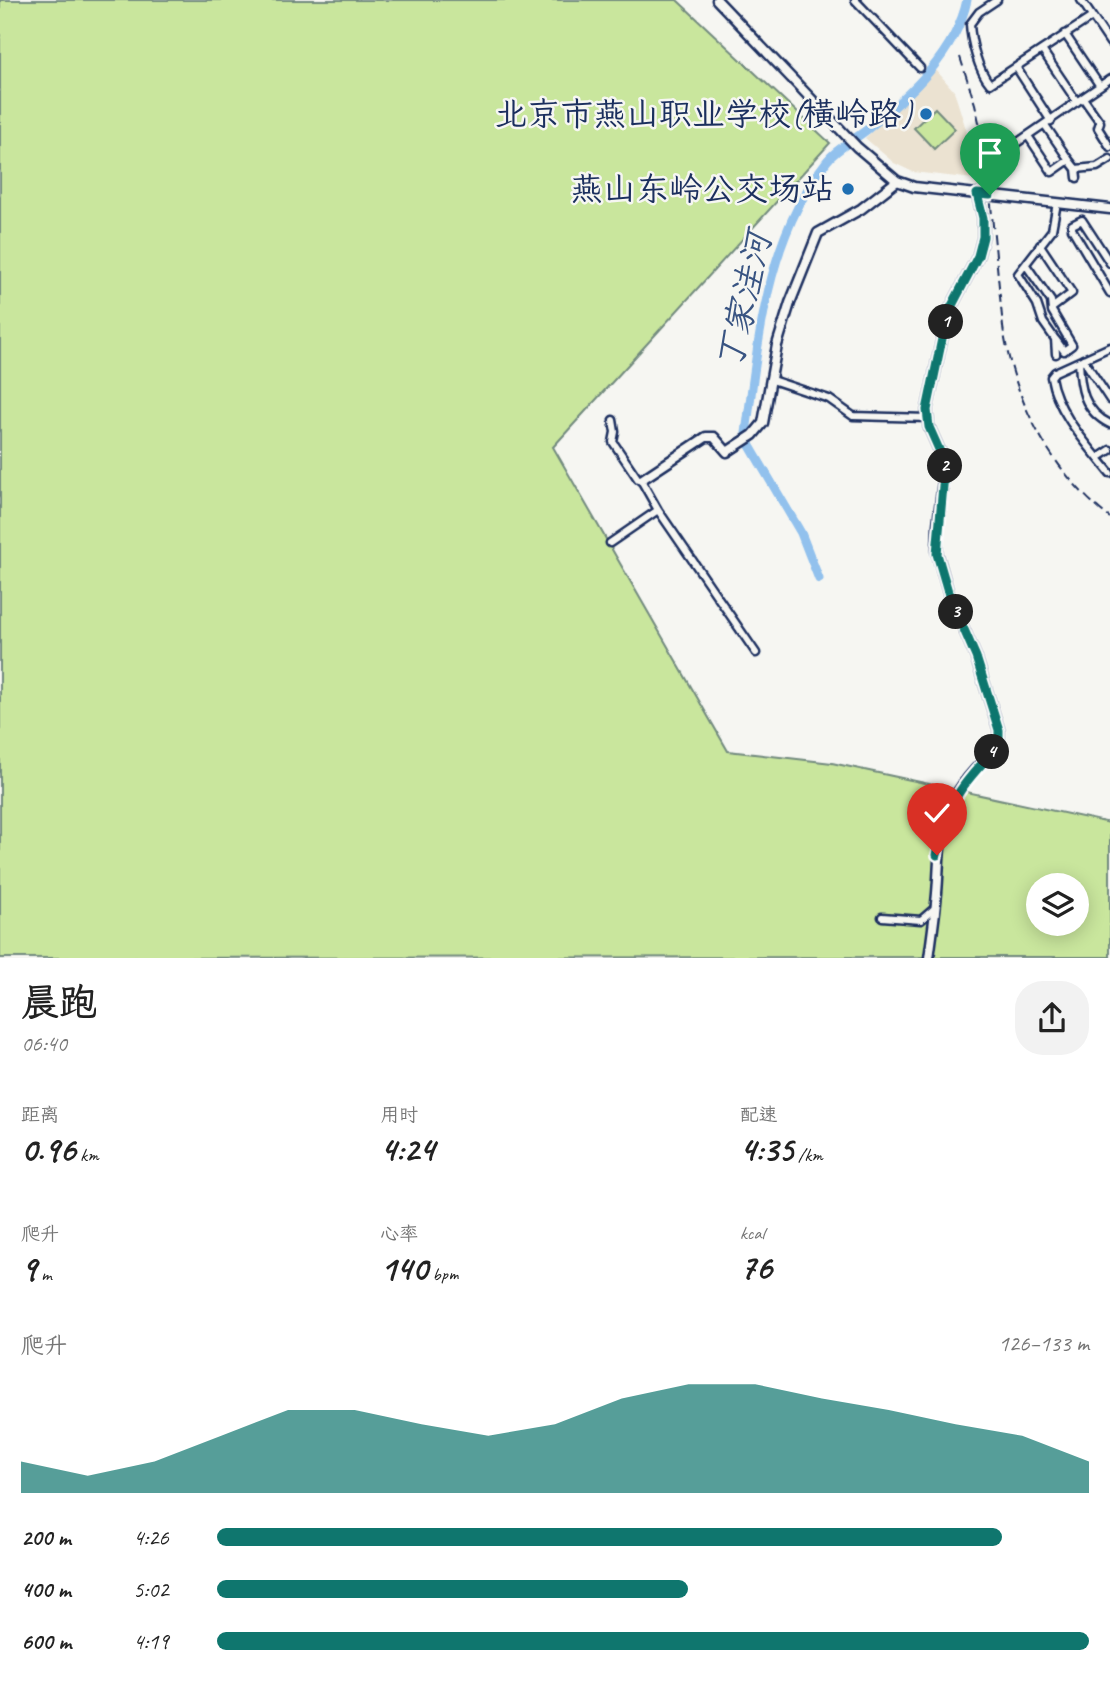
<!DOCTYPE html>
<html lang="zh">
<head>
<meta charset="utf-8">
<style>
	:root { --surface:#fff; --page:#f2f2f2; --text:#222; --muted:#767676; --accent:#0f766e }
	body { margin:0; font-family:Caveat,"LXGW WenKai TC",sans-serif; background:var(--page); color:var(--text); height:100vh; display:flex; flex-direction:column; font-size:26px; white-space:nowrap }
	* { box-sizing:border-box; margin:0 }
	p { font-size:23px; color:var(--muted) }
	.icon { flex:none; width:38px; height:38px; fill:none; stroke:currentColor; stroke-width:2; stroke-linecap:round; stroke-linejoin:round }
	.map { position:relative; height:958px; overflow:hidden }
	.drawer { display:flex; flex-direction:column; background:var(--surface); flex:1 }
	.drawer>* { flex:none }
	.tools { position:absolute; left:1026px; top:873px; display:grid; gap:14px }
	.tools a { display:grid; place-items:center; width:63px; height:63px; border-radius:50%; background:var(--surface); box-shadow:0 4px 18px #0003; font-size:35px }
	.pin { position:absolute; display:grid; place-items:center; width:60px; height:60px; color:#fff; margin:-72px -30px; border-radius:50% 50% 50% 0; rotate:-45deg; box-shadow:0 0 7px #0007 }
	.pin .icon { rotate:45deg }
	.km { position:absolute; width:35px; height:35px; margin:-18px; border-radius:50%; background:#222; color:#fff; font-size:19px; line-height:35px; text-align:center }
	.round { display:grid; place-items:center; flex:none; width:74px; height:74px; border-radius:28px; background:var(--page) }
	.overview { display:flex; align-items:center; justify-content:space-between; height:119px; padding:0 21px }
	h1 { font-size:38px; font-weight:800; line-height:52px }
	.metrics { display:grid; grid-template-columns:repeat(3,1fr); gap:10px; height:119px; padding:7px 21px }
	.metrics div { display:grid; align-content:center }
	.metrics b { font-size:35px; font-weight:800 }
	.metrics small { font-size:19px; font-weight:400 }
	.metrics p { font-size:19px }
	.chart { height:196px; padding:14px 21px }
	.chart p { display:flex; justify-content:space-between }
	.chart svg { width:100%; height:126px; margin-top:7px; fill:var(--accent); opacity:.7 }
	ul { padding:0 21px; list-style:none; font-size:23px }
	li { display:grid; grid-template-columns:112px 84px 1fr; align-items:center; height:52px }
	li i { height:18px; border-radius:9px; background:var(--accent) }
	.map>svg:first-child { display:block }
	.built { fill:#ebe2d1 }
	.green { fill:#c9e69d; stroke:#728a7e; stroke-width:2; fill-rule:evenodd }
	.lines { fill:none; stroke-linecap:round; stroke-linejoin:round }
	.river { stroke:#92c1ed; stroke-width:9 }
	.street-casing { stroke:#1b2f5e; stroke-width:11 }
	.secondary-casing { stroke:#1b2f5e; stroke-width:13 }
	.street { stroke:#f6f6f2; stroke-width:6 }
	.secondary { stroke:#f6f6f2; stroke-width:8 }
	.rail { stroke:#1b2f5e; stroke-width:2; stroke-dasharray:10 5; stroke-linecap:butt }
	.route-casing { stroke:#fff; stroke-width:14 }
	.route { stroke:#0f766e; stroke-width:9 }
	.poi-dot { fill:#1f6fb2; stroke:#f6f6f2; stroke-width:2.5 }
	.labels { text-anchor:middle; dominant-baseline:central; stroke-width:5; stroke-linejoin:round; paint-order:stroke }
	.poi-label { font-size:33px; fill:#1b2f5e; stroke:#f6f6f2; text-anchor:end }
	.water-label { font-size:35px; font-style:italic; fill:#395482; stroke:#f6f6f2 }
</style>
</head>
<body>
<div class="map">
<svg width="1110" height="958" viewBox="0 0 1110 958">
	<rect width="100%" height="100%" fill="#f6f6f2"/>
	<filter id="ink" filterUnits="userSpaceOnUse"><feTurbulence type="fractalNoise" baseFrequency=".0143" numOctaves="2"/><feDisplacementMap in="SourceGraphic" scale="14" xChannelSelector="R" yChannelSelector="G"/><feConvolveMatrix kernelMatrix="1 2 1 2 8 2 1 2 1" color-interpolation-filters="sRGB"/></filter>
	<g filter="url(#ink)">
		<!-- built -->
		<path class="built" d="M936 70 954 91 976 161 982 170 983 180 913 172 894 163 865 138Z"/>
		<!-- green -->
		<path class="green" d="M0 0H677L830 143 553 447 728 751 832 763 1110 823V957L0 958ZM1038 886H1076V924H1038Z
			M935 108 955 129 934 149 914 128Z"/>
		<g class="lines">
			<!-- river -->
			<path class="river" d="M819 579 801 533 750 446 746 433C759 338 766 239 827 161 837 148 856 139 869 128 910 95 956 53 967 0"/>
			<!-- street casing -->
			<g class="street-casing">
				<path id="street" d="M855 0 920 68
					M997 0 979 12 970 24C971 42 978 70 990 84L1092 17
					M1081 0 1110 43
					M1065 34 1100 86
					M1042 50 1077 102
					M1016 67 1051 121
					M1083 98 1100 122 1098 128 1110 147
					M1045 125 1069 160
					M1028 136 1052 172 1069 160 1076 169
					M1008 149 1110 79
					M1077 178 1076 169 1097 167 1110 159
					M1040 245 1072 293 1052 308
					M1110 263 1082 220 1072 225V229L1110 293
					M1026 265 1051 301 1052 311 1072 345 1064 351 1056 340
					M1110 347 1055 372 1051 377C1057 413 1088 445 1110 473
					M1056 354 1055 339 1043 322 1037 304 1018 274 1052 230 1057 203
					M1083 359 1110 400
					M1079 361C1080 387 1083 411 1110 424
					M772 380 829 399 853 416 928 418
					M613 420 615 432 613 442 638 479 641 480 658 510 756 653
					M1098 458 1110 450
					M610 543 658 510
					M882 917 921 920 935 908"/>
			</g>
			<!-- secondary casing -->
			<g class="secondary-casing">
				<path id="secondary" d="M717 0 857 147 897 181 914 187 1110 209
					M641 480 706 437H714L727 452 753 435 763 423 777 345 790 303 818 233 861 209 897 181
					M929 958C932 936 935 915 937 893 940 860 937 829 954 799 965 778 982 762 999 746V730L976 657 949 595 937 553 938 525 945 463 929 427 927 410 947 315 978 256 983 237V218L977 194"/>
			</g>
			<!-- street -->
			<use href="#street" class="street"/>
			<!-- secondary -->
			<use href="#secondary" class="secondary"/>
			<!-- rail -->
			<path class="rail" d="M960 57 975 104 986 154 1003 327C1014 402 1051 471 1110 518"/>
		</g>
	</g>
	<g class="lines" filter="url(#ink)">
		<!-- route casing -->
		<g class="route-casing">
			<path id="route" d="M937 855C947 802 962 783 999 746V730L976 657 949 595 937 554 945 463 929 427 927 410 947 315 978 256 983 237V218L977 194 990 195"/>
		</g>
		<!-- route -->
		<use href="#route" class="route"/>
	</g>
	<!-- markers -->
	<g class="poi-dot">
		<circle cx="926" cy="114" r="7"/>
		<circle cx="848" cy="189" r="7"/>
	</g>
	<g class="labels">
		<!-- poi labels -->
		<g class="poi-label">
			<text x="912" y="114">北京市燕山职业学校(横岭路)</text>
			<text x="834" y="189">燕山东岭公交场站</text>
		</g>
		<!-- water labels -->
		<g class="water-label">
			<text transform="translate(744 301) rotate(-77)">丁家洼河</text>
		</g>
	</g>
</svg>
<div class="tools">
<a><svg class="icon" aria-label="layers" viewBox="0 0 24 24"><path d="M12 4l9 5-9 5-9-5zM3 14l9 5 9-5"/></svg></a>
</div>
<div class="pin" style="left:990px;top:195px;background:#1e9e55"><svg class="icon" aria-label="arrive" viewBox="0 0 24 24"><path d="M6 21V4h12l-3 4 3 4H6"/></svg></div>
<div class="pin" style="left:937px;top:855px;background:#d93025"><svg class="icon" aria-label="check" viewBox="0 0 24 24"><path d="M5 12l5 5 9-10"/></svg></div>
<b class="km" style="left:946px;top:322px">1</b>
<b class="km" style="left:945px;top:466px">2</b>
<b class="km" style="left:956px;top:612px">3</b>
<b class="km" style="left:992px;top:752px">4</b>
</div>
<section class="drawer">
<div class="overview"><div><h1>晨跑</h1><p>06:40</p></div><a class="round"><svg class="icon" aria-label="share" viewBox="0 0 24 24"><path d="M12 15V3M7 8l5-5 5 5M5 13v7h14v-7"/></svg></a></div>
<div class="metrics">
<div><p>距离</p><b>0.96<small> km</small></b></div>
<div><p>用时</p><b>4:24</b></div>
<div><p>配速</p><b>4:35<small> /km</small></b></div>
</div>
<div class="metrics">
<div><p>爬升</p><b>9<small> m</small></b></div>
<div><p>心率</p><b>140<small> bpm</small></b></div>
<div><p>kcal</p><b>76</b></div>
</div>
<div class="chart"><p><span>爬升</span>126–133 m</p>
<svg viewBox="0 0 160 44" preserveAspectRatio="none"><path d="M0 44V33L10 38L20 33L30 24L40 15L50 15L60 20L70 24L80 20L90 11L100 6L110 6L120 11L130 15L140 20L150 24L160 33V44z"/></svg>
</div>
<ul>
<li><b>200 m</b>4:26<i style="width:90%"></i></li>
<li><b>400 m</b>5:02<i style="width:54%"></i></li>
<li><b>600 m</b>4:19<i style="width:100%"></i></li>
</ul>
</section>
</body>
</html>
